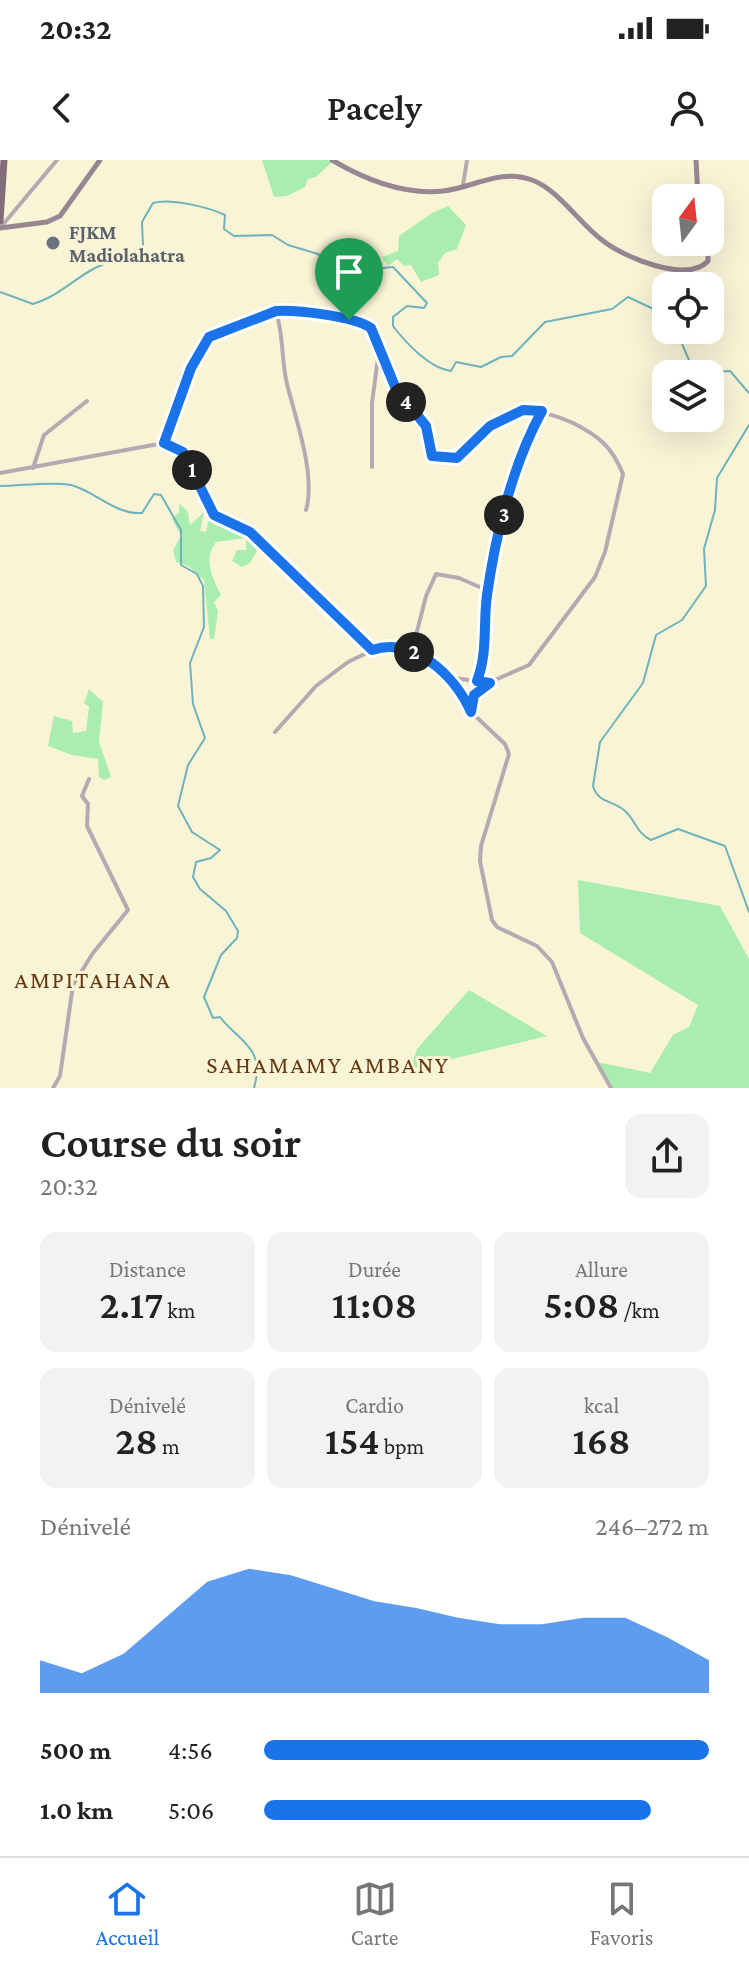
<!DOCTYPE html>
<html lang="fr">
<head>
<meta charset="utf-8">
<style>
	:root { --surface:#fff; --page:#f2f2f2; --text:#222; --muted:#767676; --line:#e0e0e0; --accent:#1a73e8 }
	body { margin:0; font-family:"Crimson Pro",serif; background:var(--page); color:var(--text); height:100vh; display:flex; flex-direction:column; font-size:30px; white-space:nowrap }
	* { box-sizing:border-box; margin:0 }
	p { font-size:26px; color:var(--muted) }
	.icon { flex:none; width:44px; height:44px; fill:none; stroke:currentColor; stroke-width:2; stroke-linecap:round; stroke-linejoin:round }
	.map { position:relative; height:928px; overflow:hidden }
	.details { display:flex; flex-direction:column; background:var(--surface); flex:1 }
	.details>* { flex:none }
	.needle { width:52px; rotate:15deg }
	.controls { position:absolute; left:652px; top:24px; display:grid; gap:16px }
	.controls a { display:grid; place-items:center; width:72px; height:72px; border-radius:16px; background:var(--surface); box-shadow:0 8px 32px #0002; font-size:40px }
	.pin { position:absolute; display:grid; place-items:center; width:68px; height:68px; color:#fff; margin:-82px -34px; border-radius:50% 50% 50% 0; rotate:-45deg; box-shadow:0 0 8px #0007 }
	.pin .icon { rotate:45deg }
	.km { position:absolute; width:40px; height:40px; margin:-20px; border-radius:50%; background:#222; color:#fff; font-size:22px; line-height:40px; text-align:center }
	.round { display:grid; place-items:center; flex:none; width:84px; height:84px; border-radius:16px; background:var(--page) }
	.overview { display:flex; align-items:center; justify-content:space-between; height:136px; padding:0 40px }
	h1 { font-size:44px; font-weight:600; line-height:60px }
	.figures { display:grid; grid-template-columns:repeat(3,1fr); gap:12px; height:136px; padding:8px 40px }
	.figures div { display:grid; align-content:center; border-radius:16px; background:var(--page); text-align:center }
	.figures b { font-size:40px; font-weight:600 }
	.figures small { font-size:22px; font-weight:400 }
	.figures p { font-size:22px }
	.chart { height:224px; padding:16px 40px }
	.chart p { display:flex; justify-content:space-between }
	.chart svg { width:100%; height:144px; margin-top:8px; fill:var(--accent); opacity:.7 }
	ul { padding:0 40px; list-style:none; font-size:26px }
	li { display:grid; grid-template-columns:128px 96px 1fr; align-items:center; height:60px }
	li i { height:20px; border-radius:10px; background:var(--accent) }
	.status { display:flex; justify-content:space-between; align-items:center; height:56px; padding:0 40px; background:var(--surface); direction:ltr }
	.status svg { height:22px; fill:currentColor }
	header { display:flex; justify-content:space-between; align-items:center; height:104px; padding:0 40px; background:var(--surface); font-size:36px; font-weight:600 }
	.tab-bar { display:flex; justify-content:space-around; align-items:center; height:112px; border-top:2px solid var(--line); background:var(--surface); font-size:22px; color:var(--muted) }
	.tab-bar a { display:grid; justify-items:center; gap:4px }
	.tab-bar .selected { color:var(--accent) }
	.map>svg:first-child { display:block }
	.green { fill:#a9edb0 }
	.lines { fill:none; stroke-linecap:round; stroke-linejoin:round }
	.stream { stroke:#6eb3bc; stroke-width:2 }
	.street { stroke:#b6aab2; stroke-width:4 }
	.secondary { stroke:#988692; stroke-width:5 }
	.primary { stroke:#826d7b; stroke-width:7 }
	.route-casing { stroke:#fff; stroke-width:16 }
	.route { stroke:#1a73e8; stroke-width:10 }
	.worship-dot { fill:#6b7280; stroke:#f9f4d6; stroke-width:3 }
	.labels { text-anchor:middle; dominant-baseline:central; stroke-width:6; stroke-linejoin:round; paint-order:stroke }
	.worship-label { font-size:20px; font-weight:bold; fill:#5b616d; stroke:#f9f4d6; text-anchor:start }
	.quarter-label { font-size:24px; letter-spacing:2px; fill:#643813; stroke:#f9f4d6 }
</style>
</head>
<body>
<div class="status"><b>20:32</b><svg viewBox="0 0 49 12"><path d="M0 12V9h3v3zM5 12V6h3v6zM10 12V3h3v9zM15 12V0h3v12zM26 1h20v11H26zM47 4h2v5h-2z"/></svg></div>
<header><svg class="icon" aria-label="back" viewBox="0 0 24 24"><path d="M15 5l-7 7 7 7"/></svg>Pacely<svg class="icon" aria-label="person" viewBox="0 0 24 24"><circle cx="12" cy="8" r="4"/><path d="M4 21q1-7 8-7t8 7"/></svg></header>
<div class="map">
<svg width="749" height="928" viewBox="0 0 749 928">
	<rect width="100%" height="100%" fill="#f9f4d6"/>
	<!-- green -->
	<path class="green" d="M262 0H328L332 2 316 17 308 19 305 27 287 36 274 37Z
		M448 46 466 65 457 89 445 93 438 103 439 115 421 122 411 105 404 106 397 99 388 106 382 97 398 91 399 76 432 53Z
		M179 343 188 352 190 365 204 352 200 371 206 372 210 354 242 369 260 385 250 403 242 407 232 401 237 390H246V378L216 382C203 400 212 416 221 435L214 442 218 451 214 479H210L204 420 188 406 176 402 173 390 181 376 172 359 179 352Z
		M89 529 103 542 99 582 111 617 104 620 99 617 98 599 72 595 48 586 54 556 72 561 73 573 86 571 89 547 84 543Z
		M578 720 720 746 749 799V928H612L597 902 650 913 673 875 689 867 698 845 580 773Z
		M469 830 547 876 410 909 417 889Z"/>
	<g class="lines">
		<!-- stream -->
		<path class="stream" d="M0 132 33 144C57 137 74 119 95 108 112 99 130 99 143 86L142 62 153 43C171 38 208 47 225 55L224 69 234 76 272 75 288 85 318 94 330 106 344 112 393 107 427 143 424 148 407 146 393 157V166C406 183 429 208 451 211L456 202 481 207 501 197 512 196 545 162 612 149 628 137 666 155
			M676 170 692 207 708 212 730 211 749 233
			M749 265 717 318 715 350 704 389 706 426 682 460 656 475 643 523 600 582 593 626C598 643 612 640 624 650 636 660 636 673 651 680L678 669 725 686 749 752
			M0 326C20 326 52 321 71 325 95 331 115 355 142 353L154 334 161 335 181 370V405L197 414 203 426 204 467 190 503 193 544 205 578 188 605 178 646 192 672 220 690 211 698 196 702 193 717 200 729 226 751 238 771 237 778 221 795 204 837 213 858 220 857C238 881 266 887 254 928"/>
		<!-- street -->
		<path class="street" d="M463 25 467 0
			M0 68 57 0
			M276 151C284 177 281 199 287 224 296 260 316 315 306 350
			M165 284 183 292 214 355 250 372 372 490
			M372 307V243L379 190
			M33 308 44 275 87 241
			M0 313 164 283 191 208 200 190 215 174 276 151 288 150 349 160 371 168 396 229 426 266 432 296C461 304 463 288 482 272 510 246 541 248 573 263 599 276 612 287 623 314L605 392 595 417 529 505 488 523 455 518 412 491 377 488 348 502 316 526 275 572
			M412 491 426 436 436 414 459 418 484 429 490 427 515 307 542 251
			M449 517 470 550
			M477 521 486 488 488 430
			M490 523 474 535 471 552 505 584 509 594 481 686 480 701 492 760 497 767 537 786 552 802 583 878 611 928
			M53 928 60 916 73 825 93 793 128 750 87 666 88 644 82 636 89 619"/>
		<!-- secondary -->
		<path class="secondary" d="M332 0C364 19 404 35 443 31 473 28 500 8 532 20 559 30 579 63 602 80 623 97 687 124 708 101V82
			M696 0 698 38
			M0 68 47 62 60 56 100 0"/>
		<!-- primary -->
		<path class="primary" d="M0 61 4 0"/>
	</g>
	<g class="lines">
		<!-- route casing -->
		<g class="route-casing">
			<path id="route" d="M276 151C297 150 354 156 371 168L396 229 426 266 432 296 457 298 490 266 523 250 542 251C512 306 496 373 487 435 483 464 488 492 477 521L490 523 474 535 471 552C455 516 414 476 372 490L250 372 214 355 183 292 164 283 191 208 209 177Z"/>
		</g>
		<!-- route -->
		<use href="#route" class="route"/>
	</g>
	<!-- markers -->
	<circle class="worship-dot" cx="53" cy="83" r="8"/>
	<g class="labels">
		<!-- worship labels -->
		<g class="worship-label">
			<text x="69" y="72">FJKM<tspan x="69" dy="23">Madiolahatra</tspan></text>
		</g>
		<!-- quarter labels -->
		<g class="quarter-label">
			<text x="93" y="819">AMPITAHANA</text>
			<text x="328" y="904">SAHAMAMY AMBANY</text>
		</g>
	</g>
</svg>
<div class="controls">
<a><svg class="needle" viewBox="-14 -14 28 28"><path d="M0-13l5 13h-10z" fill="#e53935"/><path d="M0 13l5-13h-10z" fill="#767676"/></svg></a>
<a><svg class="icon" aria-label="locate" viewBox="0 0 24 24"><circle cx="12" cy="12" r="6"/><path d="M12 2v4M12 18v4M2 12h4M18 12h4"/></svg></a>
<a><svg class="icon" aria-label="layers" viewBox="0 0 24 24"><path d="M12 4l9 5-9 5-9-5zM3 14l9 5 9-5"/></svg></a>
</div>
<div class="pin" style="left:349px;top:160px;background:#1e9e55"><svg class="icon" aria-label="arrive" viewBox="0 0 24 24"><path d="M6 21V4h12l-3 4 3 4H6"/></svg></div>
<b class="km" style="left:192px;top:310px">1</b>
<b class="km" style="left:414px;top:492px">2</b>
<b class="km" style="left:504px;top:355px">3</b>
<b class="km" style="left:406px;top:242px">4</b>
</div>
<section class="details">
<div class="overview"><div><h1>Course du soir</h1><p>20:32</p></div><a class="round"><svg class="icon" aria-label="share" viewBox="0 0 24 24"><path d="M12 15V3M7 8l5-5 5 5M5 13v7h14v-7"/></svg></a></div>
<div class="figures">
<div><p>Distance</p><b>2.17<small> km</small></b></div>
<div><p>Durée</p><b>11:08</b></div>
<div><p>Allure</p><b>5:08<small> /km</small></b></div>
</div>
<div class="figures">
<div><p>Dénivelé</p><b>28<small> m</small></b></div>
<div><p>Cardio</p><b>154<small> bpm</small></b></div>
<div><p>kcal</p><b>168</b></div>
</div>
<div class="chart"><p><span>Dénivelé</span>246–272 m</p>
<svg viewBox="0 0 160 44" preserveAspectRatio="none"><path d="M0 44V34L10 38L20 32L30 21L40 10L50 6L60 8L70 12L80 16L90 18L100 21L110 23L120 23L130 21L140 21L150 27L160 34V44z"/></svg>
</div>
<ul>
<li><b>500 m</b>4:56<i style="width:100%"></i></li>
<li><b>1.0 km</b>5:06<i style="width:87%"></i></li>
</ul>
</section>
<nav class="tab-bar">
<a class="selected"><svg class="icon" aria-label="home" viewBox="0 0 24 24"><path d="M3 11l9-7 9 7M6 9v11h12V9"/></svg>Accueil</a>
<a><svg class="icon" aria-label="map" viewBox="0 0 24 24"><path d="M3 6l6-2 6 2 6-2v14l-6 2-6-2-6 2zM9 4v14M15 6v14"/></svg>Carte</a>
<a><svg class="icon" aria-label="saved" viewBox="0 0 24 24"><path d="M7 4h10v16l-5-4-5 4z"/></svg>Favoris</a>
</nav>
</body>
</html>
